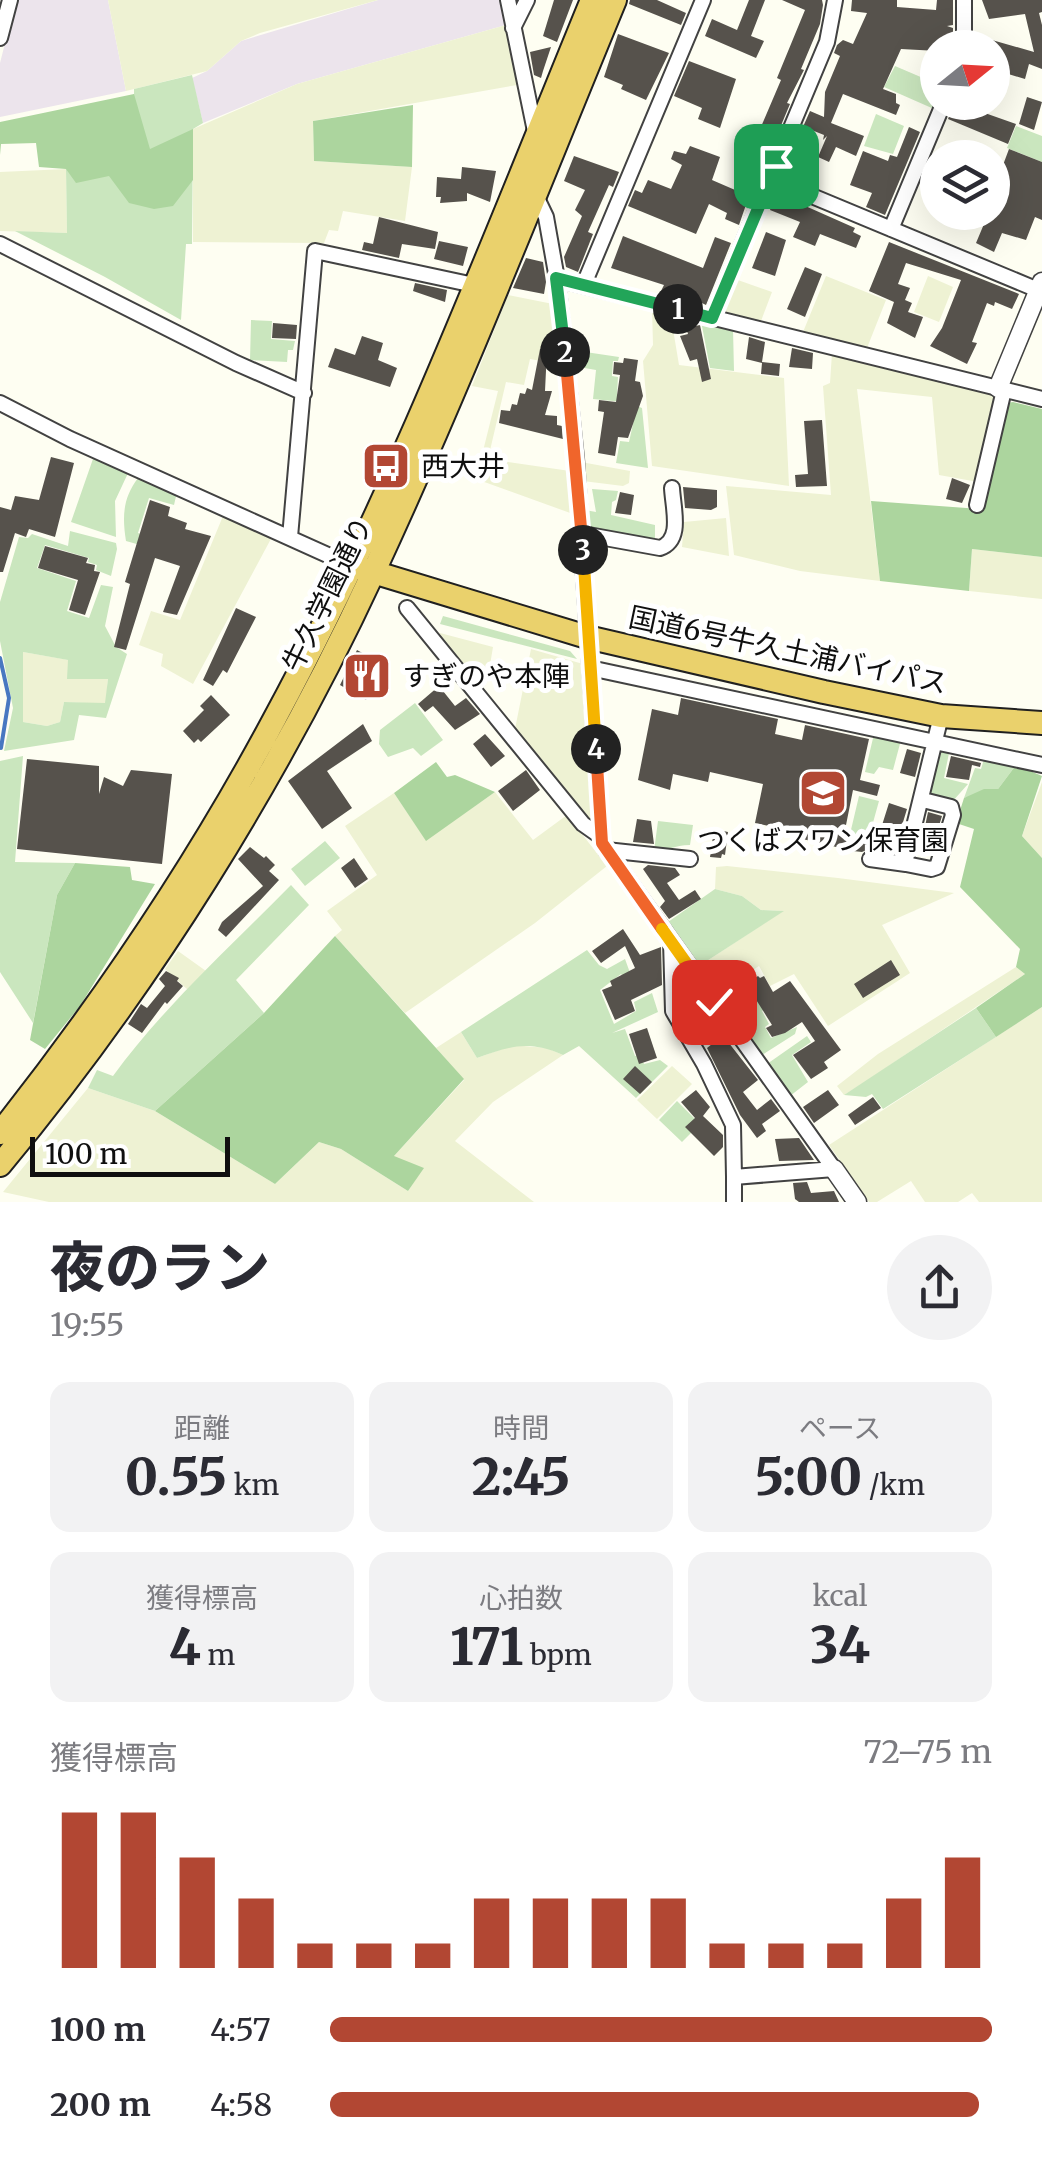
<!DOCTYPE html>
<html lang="ja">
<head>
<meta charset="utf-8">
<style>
	:root { --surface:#fff; --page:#f2f2f3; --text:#2b2b33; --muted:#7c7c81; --accent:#b24733 }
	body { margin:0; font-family:Merriweather,"Noto Sans JP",serif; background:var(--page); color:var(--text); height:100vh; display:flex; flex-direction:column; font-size:38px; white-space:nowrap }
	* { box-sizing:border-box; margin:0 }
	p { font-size:32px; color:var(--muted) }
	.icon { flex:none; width:55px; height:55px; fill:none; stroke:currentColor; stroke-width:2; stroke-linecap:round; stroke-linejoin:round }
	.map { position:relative; height:1202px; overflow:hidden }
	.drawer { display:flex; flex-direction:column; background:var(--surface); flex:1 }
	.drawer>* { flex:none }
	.needle { width:65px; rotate:72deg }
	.fabs { position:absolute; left:920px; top:30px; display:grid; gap:20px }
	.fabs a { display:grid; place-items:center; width:90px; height:90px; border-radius:50%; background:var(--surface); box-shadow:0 10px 40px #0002; font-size:50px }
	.scale { position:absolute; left:30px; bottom:25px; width:200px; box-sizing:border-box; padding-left:10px; border:5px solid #0f0f0f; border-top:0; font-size:28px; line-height:35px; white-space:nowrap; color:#0f0f0f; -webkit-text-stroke:8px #fff; paint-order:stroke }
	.pin { position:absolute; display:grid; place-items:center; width:85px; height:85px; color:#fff; margin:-42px; border-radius:20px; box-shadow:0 5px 15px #0006 }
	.km { position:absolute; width:50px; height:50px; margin:-25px; border-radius:50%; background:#222; color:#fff; font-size:28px; line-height:50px; text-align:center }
	.round { display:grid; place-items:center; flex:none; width:105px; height:105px; border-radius:52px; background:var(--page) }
	.overview { display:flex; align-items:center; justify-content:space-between; height:170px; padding:0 50px }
	h1 { font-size:55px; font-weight:800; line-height:75px }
	.stats { display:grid; grid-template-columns:repeat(3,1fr); gap:15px; height:170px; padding:10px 50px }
	.stats div { display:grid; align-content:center; border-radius:20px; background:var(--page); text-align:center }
	.stats b { font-size:50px; font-weight:800 }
	.stats small { font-size:28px; font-weight:400 }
	.stats p { font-size:28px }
	.chart { height:280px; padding:20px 50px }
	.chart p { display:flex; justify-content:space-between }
	.chart svg { width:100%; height:180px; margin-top:10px; stroke:var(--accent); stroke-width:6 }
	ul { padding:0 50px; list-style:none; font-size:32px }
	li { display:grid; grid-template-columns:160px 120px 1fr; align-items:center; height:75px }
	li i { height:25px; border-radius:12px; background:var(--accent) }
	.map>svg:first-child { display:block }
	.industrial { fill:#ece4ec }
	.farmland { fill:#eef2d3 }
	.green { fill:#cae6be; fill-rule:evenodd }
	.forest { fill:#acd59e }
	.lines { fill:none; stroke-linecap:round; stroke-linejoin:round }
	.stream { stroke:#4878c1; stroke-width:4 }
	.building { fill:#56524c }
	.minor-casing { stroke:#424242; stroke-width:18 }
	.tertiary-casing { stroke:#424242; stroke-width:21 }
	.trunk-casing { stroke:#202020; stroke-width:26 }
	.minor { stroke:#fff; stroke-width:14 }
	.tertiary { stroke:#fff; stroke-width:18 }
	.trunk { stroke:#ead16c; stroke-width:22 }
	.split-1-casing { stroke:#fff; stroke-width:20 }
	.split-2-casing { stroke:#fff; stroke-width:20 }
	.split-3-casing { stroke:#fff; stroke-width:20 }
	.split-4-casing { stroke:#fff; stroke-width:20 }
	.split-5-casing { stroke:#fff; stroke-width:20 }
	.split-6-casing { stroke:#fff; stroke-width:20 }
	.split-1 { stroke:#22a559; stroke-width:12 }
	.split-2 { stroke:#22a559; stroke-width:12 }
	.split-3 { stroke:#f0652b; stroke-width:12 }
	.split-4 { stroke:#f5b400; stroke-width:12 }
	.split-5 { stroke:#f0652b; stroke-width:12 }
	.split-6 { stroke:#f5b400; stroke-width:12 }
	.labels { text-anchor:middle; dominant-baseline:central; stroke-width:10; stroke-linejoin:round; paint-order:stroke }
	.poi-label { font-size:28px; fill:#0f0f0f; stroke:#fff; text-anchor:start }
	.street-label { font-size:28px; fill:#0f0f0f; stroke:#fff }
</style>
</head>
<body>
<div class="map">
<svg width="1042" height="1202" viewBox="0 0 1042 1202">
	<rect width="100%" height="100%" fill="#fefef2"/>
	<!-- industrial -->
	<path class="industrial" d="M16 0H108L126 91 0 117V63Z
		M378 0H501L506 25 297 84 203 123 192 78 207 71 241 41Z"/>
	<!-- farmland -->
	<path class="farmland" d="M108 0H378L260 33 241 41 207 71 126 91Z
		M506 25 517 85 313 121 314 161 412 167 405 221 343 211 338 231 329 230 324 243 193 242V129L297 84Z
		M66 169 67 233 0 231V172Z
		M826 276 886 300 867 348 803 332Z
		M928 276 953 287 939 322 914 312Z
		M735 279 772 292 761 321 725 312Z
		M508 295 553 304 558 364 530 359 524 385 506 382 488 459 570 471 573 514 476 479 498 391 472 386Z
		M652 309 670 311 679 365 784 378 789 486 652 466 643 361 653 345Z
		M832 353 994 394 978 482 939 475 932 397 857 389 880 581 800 571 734 555 726 486 831 495 823 386 830 383Z
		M581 462 630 471 629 483 623 486 583 481Z
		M223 516 273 535 193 684 161 666 163 654 139 645 151 611 180 620Z
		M726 518 729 556 682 547 684 522Z
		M972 549 1042 557V599L969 591Z
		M440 633 493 647 487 683 482 690 437 635Z
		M531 649 583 664 595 814 591 819 585 818 515 729Z
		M23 652 69 660 68 679 108 678 106 704 64 702 60 722 47 726 23 722Z
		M1042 782V858L1022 836Z
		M495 792 533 840 567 815 607 866 535 923 405 1013 335 936 342 930 327 911 377 875 345 826 394 793 426 840Z
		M727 866 838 878 954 893 882 925 910 973 828 1026 794 974 770 986 759 966 718 993 699 966 783 911 761 910 742 896 715 889 716 867Z
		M178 951 206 971 188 990 165 969Z
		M1016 967 1025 974 865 1082 844 1095 837 1086 878 1054Z
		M1042 1007V1202H979L972 1193 958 1202H925L911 1181 877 1202H869L829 1145Z
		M461 1032 477 1058 513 1045 547 1048 563 1055 493 1102 455 1141 534 1202H49L3 1192 88 1088 155 1111 275 1184 319 1142 341 1149 408 1191 423 1168 393 1157 464 1080 436 1048Z
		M672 1066 692 1084 657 1119 637 1100Z"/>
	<!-- green -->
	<path class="green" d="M895 66 937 84 934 109 884 87Z
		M192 75 203 123 193 129 192 244H186L181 320 105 277 15 231 67 233 66 169 134 94V89Z
		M876 114 904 126 893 154 864 146Z
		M1016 126 1042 136V162L1007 148Z
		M251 320 272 321 271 339 295 341 293 350H288L287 362 250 360Z
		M701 321 733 329 734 371 710 368Z
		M572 350 619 357 618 361H613L612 376 618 377 617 394 632 397 633 403 593 399 596 370 573 366Z
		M637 406 642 408 648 468 616 463 620 441 629 442Z
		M94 456 129 471 115 501 116 537 71 522Z
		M138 478 177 492 174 505 149 498 138 533 161 541 158 550 126 541C122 516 123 498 138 478Z
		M592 489 618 491 616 500 612 502 611 515 655 525V545L595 533 586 527 585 510 596 512Z
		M70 531 116 543 117 549 111 576 96 570 97 565 88 562 89 558 45 545 37 568 76 581 67 611 89 618 101 585 113 587 105 626 116 647 127 654 106 718 79 715 74 740 4 751 13 708 0 641V602L19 537 28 538 32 534 68 546ZM23 652 68 660 67 679H108L105 703 64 702 60 722 47 726 23 722Z
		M443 616 570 651 577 659 440 624Z
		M415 703 443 740 421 756 413 748 388 757 379 744 380 730Z
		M874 734 901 740 893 770 879 767 874 774 865 772Z
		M943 747 956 754 949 753 944 778 968 784 952 802 929 794Z
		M23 756 15 862 75 863 57 895 33 1023 0 972V761Z
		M985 756 1016 765 998 789 964 798 975 768 981 769Z
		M859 796 879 801 869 837 850 834Z
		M658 821 693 825 690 845C674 845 668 851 654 851Z
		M325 841 340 858 305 886 291 869Z
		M291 885 309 905 236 980 264 1013 155 1111 88 1088 97 1070 113 1076C164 1006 231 946 291 885Z
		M715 889 742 896 761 910 784 911 699 966 668 922Z
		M587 950 599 965 607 969 625 959 633 981 627 983 621 974 600 990 614 1024 636 1011 634 1002 652 993 658 1012 612 1033 625 1029 635 1056 640 1055 644 1064 660 1060 668 1066 636 1098 579 1046 563 1055C529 1040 510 1046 477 1058L461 1032Z
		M770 993 775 1003 762 1011 769 1024 765 1027 771 1038 797 1027 795 1034 759 1057 730 1014Z
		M976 1008 996 1037 883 1109 872 1094 866 1097 844 1095Z
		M807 1036 811 1042 792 1055 808 1082 790 1096 767 1064Z
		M677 1101 700 1124 682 1142 659 1120Z"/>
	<!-- forest -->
	<path class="forest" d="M134 94 150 149 193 129V180L173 206 154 209 129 203 109 176 76 183 66 169 39 167 36 143 1 144 0 155V122Z
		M413 105 412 167 314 161 313 121Z
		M1013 402 1042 409V557L972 549 969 591 880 581 871 501 980 509 1007 403Z
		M436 762 447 777 455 775 495 792 426 841 394 793Z
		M1016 765 1042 776 1022 836 1042 858V1007L996 1037 976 1008 1025 974 1016 967 1020 949 960 887 974 829 956 823 964 798 984 789H998Z
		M75 863 130 867 132 880 155 884 80 1006 45 1049 30 1040 57 895Z
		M335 936 464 1079 394 1156 424 1168 408 1191 341 1149 319 1142 275 1184 155 1111 264 1013Z"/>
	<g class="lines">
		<!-- stream -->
		<path class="stream" d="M0 658 9 698 1 748"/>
	</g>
	<!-- building -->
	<path class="building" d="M554 0H573L557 42 543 36Z
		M630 0H657L686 13 681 25 629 4Z
		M749 0H765L751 36 764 41 756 58 705 36 712 19 737 30Z
		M782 0H822L823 5 820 24 801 69 804 70 787 103 790 104 769 154 752 148 781 80 777 78 805 10Z
		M852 0H897V7L936 10 937 0H953V25L947 26 953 28V48H938V51L901 49 883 89 896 94V103L900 105 896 115 843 94 831 123 864 136 856 156 836 147 829 162 818 157 827 136 823 140 824 135 809 129 805 138 799 136 810 111 824 117 825 92 840 56 834 53 837 45 843 40 853 44 867 13 851 11Z
		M982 0H1042V12L1039 13 1042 25V69L1029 64 1025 79 992 69V40L1034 52 1025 14 989 19Z
		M618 34 669 53 646 100 621 89 623 85 604 77Z
		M551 47 543 71 541 78 534 75 530 52Z
		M689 61 736 79 720 128 698 119 702 108 674 96Z
		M1027 97 1042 102 1034 130 1019 124Z
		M955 102H966L965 106 1016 124 1008 144 948 119Z
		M909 127 920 132 885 215 866 207 872 193 850 185 863 151 888 161 890 155 897 157Z
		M690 146 720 157 712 180 749 196 739 225 725 219 727 213 709 204 696 234 628 206 635 190 642 193 648 180 671 189 682 165 671 159 674 151 686 154Z
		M1009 149 1042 162V220L1035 217 1026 240 1002 233 994 252 976 243 989 212H992V170L1000 173Z
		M574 156 619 172 613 187 609 185 588 232 593 234 578 272 566 267 564 257 582 216 575 210 585 190 564 181Z
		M462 167 496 171 490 202 467 193V201L440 203 441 197H436L437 177 461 179Z
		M776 193 855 228 853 232 861 236 856 248 820 234 815 246 793 237 800 222 770 210Z
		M379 217 438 232 435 249 402 244 399 258 362 250 364 242 373 244Z
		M766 232 786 240 775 276 752 268Z
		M623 236 703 268 715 237 731 243 706 305 677 291 674 297 660 293 664 285 611 268Z
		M439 241 468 247 463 266 434 259Z
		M889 242 1019 294 1012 309 995 302 994 306 987 303 972 342 977 343 967 364 930 346 942 328 961 280 906 263 898 284 910 288 905 300 912 303 908 312 923 317 915 338 887 323 894 302 869 291Z
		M526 258 543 262 546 282 544 294 513 288Z
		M805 267 822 274 805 317 787 309Z
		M415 283 447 290 445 302 413 291Z
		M273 323 297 325 296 339 272 338Z
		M700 325 711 379 702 382 697 359 690 361 680 336 688 334 686 328Z
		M362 336 383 343 378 360 397 368 390 387 328 367 335 348 355 355Z
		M749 337 765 342 762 362 780 364 779 376 761 374 762 363 746 359Z
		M792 348 813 353 812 369 789 367Z
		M540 349 547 350 545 391H552L545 415 557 416V425L562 426 563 439 499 423 501 410 510 411 512 404 517 405 520 393 525 394 527 388 532 390Z
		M624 358 638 360 635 381 640 382 643 396 628 438 618 437 615 456 598 453 604 412 598 411 599 400 616 402 620 375 613 374 614 362 623 363Z
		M822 420 827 486 796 487 795 475 808 474 804 421Z
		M51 457 74 463 55 537 29 529 26 537 15 533 3 572H0V507L11 510 15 496 39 500Z
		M952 478 970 485 962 503 946 499Z
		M683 487 717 490V507L711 510 685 508Z
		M620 492 634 495 631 515 615 513Z
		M150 500 170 507 168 516 187 523 185 529 211 536 177 615 163 612 180 566 155 558 126 650 114 647 130 584 125 582Z
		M45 546 88 558 86 563 95 565 94 571 100 572 85 615 69 610 78 580 38 568Z
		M236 608 256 617 227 673 223 670 213 686 203 680Z
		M357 650 386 666 390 671 384 685 378 691 375 689 372 695 369 694 366 700 340 685Z
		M439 686 455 706 466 698 480 714 455 730 433 706 425 712 418 704Z
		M211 695 230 715 201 742 198 739 194 743 183 731 204 710 200 706Z
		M681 698 778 719 775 734 802 740 805 725 869 739 860 780 880 785 877 796 853 790 844 835 877 841 889 803 907 809 894 852 871 848 862 852 853 851 790 836 791 831 755 823 763 784 710 772 708 782 673 774 670 790 638 780 652 709 678 715Z
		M363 724 372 741 327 771 352 808 322 829 288 781Z
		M485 734 505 756 491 767 473 744Z
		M907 749 921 753 915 777 900 773Z
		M951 756 981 763 980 767 972 765 969 780 946 777Z
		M27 759 99 766V794L104 777 123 786 131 770 172 774 162 864 17 849Z
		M526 770 540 790 513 811 498 791Z
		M928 812 942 816 935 839 923 836Z
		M637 819 651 821 654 844 633 842Z
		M714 829 728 832 725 855 722 854 721 858 710 857Z
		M250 847 264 858 266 856 275 865 269 871 279 880 226 937 218 930 222 922 263 886 238 859Z
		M354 858 368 879 355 888 341 868Z
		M648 865 675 868 680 875 667 883 679 900 695 890 701 899 669 919 660 907 665 901 643 869Z
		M623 929 640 955 661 947 662 985 631 1000 635 1011 615 1020 602 990 612 986 610 981 635 968 625 946 601 963 592 951Z
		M891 960 900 975 863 998 854 984Z
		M166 971 179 978 177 981 183 986 167 1004 165 1002 142 1033 128 1024 141 1004 147 1008 165 986 159 979Z
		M758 976 760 978 764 976 773 992 790 981 841 1050 824 1062 828 1068 811 1079 793 1055 815 1041 802 1022 785 1033 772 1037 766 1028 772 1025 755 998 738 1007 730 995Z
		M693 989 723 1031 721 1033 758 1080 743 1092 757 1110 771 1099 780 1111 762 1124 766 1131 757 1138 740 1115 707 1048 712 1044 684 1008 683 996Z
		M647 1028 657 1058 639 1064 629 1034Z
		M635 1066 652 1082 640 1094 623 1079Z
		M696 1090 710 1107 703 1116 723 1135V1147L714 1156 685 1127 695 1118 681 1102Z
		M828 1090 839 1105 814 1123 803 1107Z
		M873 1097 881 1108 855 1125 848 1115Z
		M799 1138 814 1160 779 1161 775 1139Z
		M807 1182 811 1193 834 1191 839 1202H799L795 1199 793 1183Z"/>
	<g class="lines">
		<!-- minor casing -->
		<g class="minor-casing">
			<path id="minor" d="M508 0 536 136
				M513 28 527 0
				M0 38 10 0
				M964 48V0
				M771 179 1038 290
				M535 194 546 217 557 279 576 458 602 843 834 1169
				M891 229 944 102
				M0 244 236 363 304 393
				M557 279 1042 399
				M584 284 703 0
				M712 317 827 42 835 0
				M0 403 70 439 352 566
				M977 505 1004 390
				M583 534 660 548C683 540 673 509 672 488
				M290 537 315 251 474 285
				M407 608 583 824 600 836
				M590 668 1042 765
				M923 800 951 807 953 815 937 867 931 869 906 864V859L941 716
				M606 850 690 859
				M870 859 906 864
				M671 941 673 1011 704 1064 733 1125 734 1177
				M734 1202V1177L834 1169"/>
		</g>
		<!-- tertiary casing -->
		<g class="tertiary-casing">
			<path id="tertiary" d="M998 388 1042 282
				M834 1169 857 1202"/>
		</g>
		<!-- trunk casing -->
		<g class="trunk-casing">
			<path id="trunk" d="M360 568 587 637 824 692 941 716 1042 723
				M0 1133C103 1003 197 864 275 718 399 488 493 241 592 0
				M0 1165C149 986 276 782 374 571 461 384 536 191 615 0"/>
		</g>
		<!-- minor -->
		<use href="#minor" class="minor"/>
		<!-- tertiary -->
		<use href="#tertiary" class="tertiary"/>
		<!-- trunk -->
		<use href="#trunk" class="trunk"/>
	</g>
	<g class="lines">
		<!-- split-1 casing -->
		<g class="split-1-casing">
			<path id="split-1" d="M678 309 712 318 776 166"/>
		</g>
		<!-- split-2 casing -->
		<g class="split-2-casing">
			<path id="split-2" d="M565 352 556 278 678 309"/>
		</g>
		<!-- split-3 casing -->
		<g class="split-3-casing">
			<path id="split-3" d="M565 352 583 550"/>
		</g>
		<!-- split-4 casing -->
		<g class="split-4-casing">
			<path id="split-4" d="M583 550 596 749"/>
		</g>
		<!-- split-5 casing -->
		<g class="split-5-casing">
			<path id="split-5" d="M596 749 602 843 662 929"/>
		</g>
		<!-- split-6 casing -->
		<g class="split-6-casing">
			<path id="split-6" d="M662 929 714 1002"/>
		</g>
		<!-- split-1 -->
		<use href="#split-1" class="split-1"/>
		<!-- split-2 -->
		<use href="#split-2" class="split-2"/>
		<!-- split-3 -->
		<use href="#split-3" class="split-3"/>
		<!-- split-4 -->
		<use href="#split-4" class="split-4"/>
		<!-- split-5 -->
		<use href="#split-5" class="split-5"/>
		<!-- split-6 -->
		<use href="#split-6" class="split-6"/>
	</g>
	<!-- icons -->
	<defs>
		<g id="bus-square" transform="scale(2.5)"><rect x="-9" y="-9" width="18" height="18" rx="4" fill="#b24733" stroke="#fff"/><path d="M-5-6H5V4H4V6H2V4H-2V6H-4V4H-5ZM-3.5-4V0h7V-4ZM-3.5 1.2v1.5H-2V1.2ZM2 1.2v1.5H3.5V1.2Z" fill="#fff"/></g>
		<g id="restaurant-square" transform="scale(2.5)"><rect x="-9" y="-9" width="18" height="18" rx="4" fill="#b24733" stroke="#fff"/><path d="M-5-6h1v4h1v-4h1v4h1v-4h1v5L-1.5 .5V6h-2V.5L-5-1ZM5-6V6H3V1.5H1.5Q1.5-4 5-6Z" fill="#fff"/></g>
		<g id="school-square" transform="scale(2.5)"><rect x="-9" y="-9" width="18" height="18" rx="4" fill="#b24733" stroke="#fff"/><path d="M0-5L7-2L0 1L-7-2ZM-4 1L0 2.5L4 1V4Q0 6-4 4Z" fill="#fff"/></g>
	</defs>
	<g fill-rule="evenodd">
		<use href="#bus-square" x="386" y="466"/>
		<use href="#restaurant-square" x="367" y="676"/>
		<use href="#school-square" x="823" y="793"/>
	</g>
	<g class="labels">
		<!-- poi labels -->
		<g class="poi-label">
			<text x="421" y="466">西大井</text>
			<text x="402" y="676">すぎのや本陣</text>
			<text x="823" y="840" text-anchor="middle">つくばスワン保育園</text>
		</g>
		<!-- street labels -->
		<g class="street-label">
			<text transform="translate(327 594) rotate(-64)">牛久学園通り</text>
			<text transform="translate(788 650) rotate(12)">国道6号牛久土浦バイパス</text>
		</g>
	</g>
</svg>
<div class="fabs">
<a><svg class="needle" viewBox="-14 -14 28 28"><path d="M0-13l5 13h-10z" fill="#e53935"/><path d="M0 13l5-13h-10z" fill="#7c7c81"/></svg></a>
<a><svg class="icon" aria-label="layers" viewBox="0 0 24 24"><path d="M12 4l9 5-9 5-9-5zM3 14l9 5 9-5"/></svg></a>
</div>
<div class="scale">100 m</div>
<div class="pin" style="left:776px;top:166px;background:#1e9e55"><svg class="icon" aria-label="arrive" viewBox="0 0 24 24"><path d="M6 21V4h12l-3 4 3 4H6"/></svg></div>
<div class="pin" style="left:714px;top:1002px;background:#d93025"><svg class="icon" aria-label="check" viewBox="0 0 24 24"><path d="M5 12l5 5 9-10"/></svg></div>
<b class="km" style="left:678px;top:309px">1</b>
<b class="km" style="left:565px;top:352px">2</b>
<b class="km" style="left:583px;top:550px">3</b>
<b class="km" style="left:596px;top:749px">4</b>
</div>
<section class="drawer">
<div class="overview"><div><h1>夜のラン</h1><p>19:55</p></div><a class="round"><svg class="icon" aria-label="share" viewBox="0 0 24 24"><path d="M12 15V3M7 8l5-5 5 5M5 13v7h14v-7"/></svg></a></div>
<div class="stats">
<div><p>距離</p><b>0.55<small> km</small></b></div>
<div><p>時間</p><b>2:45</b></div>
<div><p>ペース</p><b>5:00<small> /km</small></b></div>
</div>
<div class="stats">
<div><p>獲得標高</p><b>4<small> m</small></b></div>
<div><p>心拍数</p><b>171<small> bpm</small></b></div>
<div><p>kcal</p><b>34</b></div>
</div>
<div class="chart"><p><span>獲得標高</span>72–75 m</p>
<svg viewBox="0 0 160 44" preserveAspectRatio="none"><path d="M5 44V6M15 44V6M25 44V17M35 44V27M45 44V38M55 44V38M65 44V38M75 44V27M85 44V27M95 44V27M105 44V27M115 44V38M125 44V38M135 44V38M145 44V27M155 44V17"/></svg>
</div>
<ul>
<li><b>100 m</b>4:57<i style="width:100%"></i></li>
<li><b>200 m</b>4:58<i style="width:98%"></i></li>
</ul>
</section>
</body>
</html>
